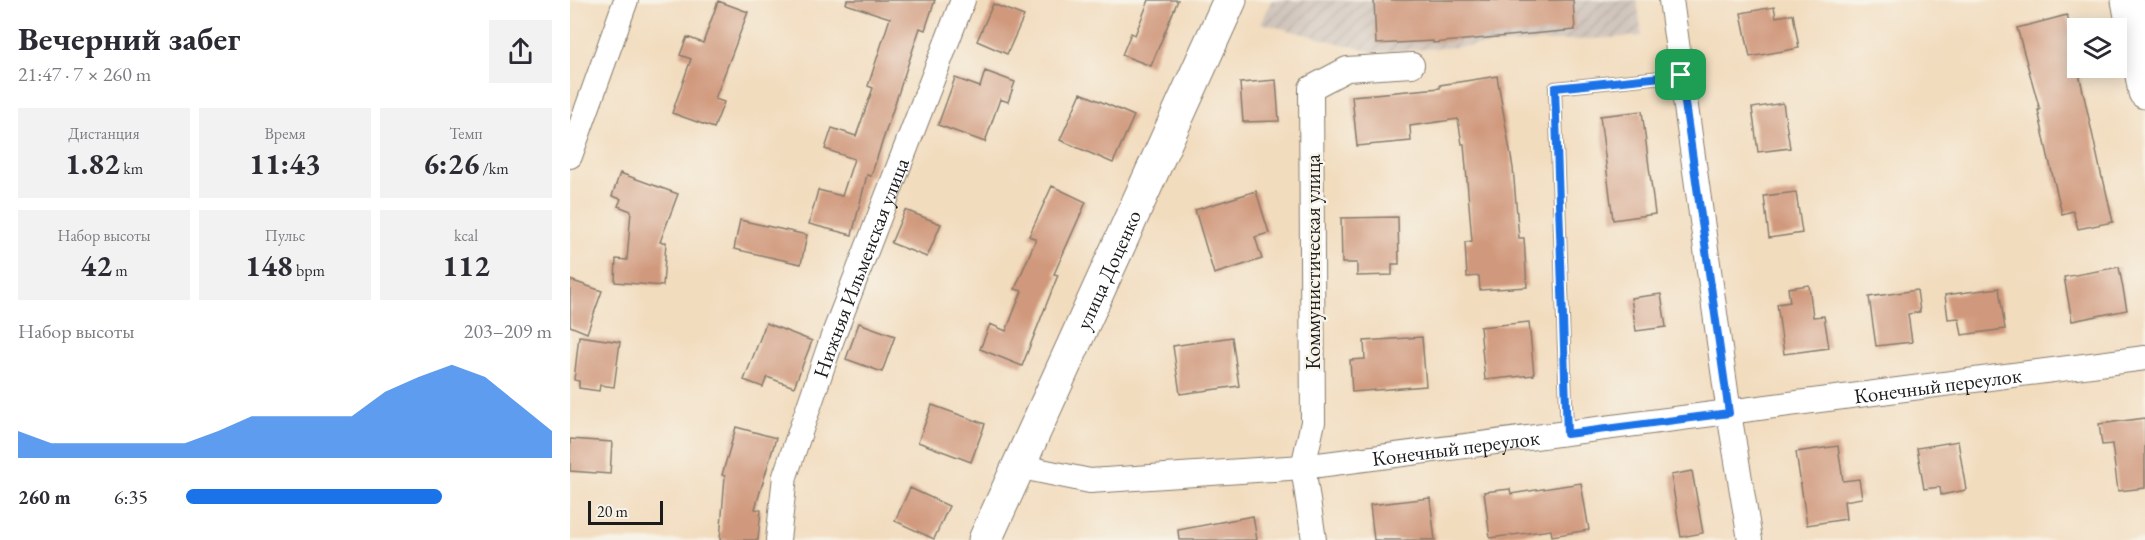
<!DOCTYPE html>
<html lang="ru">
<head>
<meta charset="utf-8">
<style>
	:root { --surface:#fff; --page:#f2f2f3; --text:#2b2b33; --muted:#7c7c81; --accent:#1a73e8 }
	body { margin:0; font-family:"EB Garamond",serif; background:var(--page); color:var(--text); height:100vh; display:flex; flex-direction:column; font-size:22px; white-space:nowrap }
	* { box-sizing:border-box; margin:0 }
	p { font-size:20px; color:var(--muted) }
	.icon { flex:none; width:33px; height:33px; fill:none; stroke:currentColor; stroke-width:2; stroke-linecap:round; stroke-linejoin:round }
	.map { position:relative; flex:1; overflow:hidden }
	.panel { display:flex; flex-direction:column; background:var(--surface); width:570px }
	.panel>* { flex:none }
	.fabs { position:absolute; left:1497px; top:18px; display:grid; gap:12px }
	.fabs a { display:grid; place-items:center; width:60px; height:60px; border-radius:0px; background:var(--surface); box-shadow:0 3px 15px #0003; font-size:30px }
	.scale { position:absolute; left:18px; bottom:15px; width:75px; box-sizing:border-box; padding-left:6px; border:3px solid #1c1c1c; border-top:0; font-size:16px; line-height:21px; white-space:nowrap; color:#1c1c1c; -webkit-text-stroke:4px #f7f3e8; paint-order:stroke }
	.pin { position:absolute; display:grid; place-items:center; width:51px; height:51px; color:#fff; margin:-26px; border-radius:12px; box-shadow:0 3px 9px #0006 }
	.round { display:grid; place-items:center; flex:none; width:63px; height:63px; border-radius:0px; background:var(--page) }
	.headline { display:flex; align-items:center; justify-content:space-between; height:102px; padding:0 18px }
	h1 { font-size:33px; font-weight:700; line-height:45px }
	.stats { display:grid; grid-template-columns:repeat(3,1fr); gap:9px; height:102px; padding:6px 18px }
	.stats div { display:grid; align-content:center; border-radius:0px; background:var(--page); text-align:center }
	.stats b { font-size:30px; font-weight:700 }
	.stats small { font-size:16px; font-weight:400 }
	.stats p { font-size:16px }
	.chart { height:168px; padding:12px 18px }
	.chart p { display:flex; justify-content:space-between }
	.chart svg { width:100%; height:108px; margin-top:6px; fill:var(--accent); opacity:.7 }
	ul { padding:0 18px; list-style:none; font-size:20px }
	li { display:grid; grid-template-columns:96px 72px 1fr; align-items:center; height:45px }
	li i { height:15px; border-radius:8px; background:var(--accent) }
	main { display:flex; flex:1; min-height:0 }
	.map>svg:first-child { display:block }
	.industrial { fill:url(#industrial-furrows) }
	.building { fill:#d0987c }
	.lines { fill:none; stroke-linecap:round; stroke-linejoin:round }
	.lane-casing { stroke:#877c6d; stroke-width:14 }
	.street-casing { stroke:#877c6d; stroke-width:26 }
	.secondary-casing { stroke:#877c6d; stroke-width:35 }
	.lane { stroke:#fff; stroke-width:12 }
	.street { stroke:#fff; stroke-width:24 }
	.secondary { stroke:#fff; stroke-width:33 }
	.route-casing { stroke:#fff; stroke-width:12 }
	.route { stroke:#1a73e8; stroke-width:8 }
	.labels { text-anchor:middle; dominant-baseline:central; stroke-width:5; stroke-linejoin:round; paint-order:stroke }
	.street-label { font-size:21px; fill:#1c1c1c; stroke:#f7f3e8 }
</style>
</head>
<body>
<main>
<section class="panel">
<div class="headline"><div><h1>Вечерний забег</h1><p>21:47 · 7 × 260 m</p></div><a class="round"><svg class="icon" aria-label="share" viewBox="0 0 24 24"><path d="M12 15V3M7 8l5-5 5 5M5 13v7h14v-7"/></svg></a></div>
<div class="stats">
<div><p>Дистанция</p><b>1.82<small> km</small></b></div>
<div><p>Время</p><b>11:43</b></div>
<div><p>Темп</p><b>6:26<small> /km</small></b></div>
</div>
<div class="stats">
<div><p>Набор высоты</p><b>42<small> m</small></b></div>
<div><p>Пульс</p><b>148<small> bpm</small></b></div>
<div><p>kcal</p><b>112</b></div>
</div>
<div class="chart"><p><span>Набор высоты</span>203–209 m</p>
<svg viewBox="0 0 160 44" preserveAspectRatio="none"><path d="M0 44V33L10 38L20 38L30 38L40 38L50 38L60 33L70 27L80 27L90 27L100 27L110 17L120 11L130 6L140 11L150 22L160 33V44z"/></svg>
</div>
<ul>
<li><b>260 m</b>6:35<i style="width:70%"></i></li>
</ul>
</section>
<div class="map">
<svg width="1575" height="540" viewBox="0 0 1575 540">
	<defs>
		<pattern id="industrial-furrows" width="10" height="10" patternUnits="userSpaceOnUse" patternTransform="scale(1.5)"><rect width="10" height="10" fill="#cec2b9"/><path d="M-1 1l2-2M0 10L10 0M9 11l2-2" fill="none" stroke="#b0a69e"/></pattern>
	</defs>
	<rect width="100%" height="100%" fill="#f7f3e8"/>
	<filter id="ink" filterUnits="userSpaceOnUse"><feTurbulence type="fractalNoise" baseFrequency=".0167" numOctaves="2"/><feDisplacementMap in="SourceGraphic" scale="12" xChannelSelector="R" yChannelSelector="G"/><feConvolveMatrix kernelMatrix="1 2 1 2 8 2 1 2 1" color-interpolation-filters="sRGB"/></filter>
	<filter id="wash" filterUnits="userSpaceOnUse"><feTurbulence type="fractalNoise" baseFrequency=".008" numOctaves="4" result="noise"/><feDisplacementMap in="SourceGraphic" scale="24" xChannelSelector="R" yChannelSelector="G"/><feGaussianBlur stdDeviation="1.35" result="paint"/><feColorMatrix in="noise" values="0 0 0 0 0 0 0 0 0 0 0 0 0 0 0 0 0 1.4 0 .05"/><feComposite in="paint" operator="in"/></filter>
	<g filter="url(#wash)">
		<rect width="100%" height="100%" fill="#f2dcbe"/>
		<!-- industrial -->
		<path class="industrial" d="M702 0H1067L1072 36 803 52 691 23Z"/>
		<g id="blocks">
			<!-- building -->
			<path class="building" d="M277 0H365L355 30 350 28 301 176 297 175 282 235 239 224 248 190 272 196 284 159 255 149 262 128 286 136 303 88 298 86 320 18 276 4Z
				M579 0H608L581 66 552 55 561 33 565 35Z
				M804 0H1003L1005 30 863 43V41L806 44Z
				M148 1 178 12 145 99 154 102 144 128 102 113 121 59 110 55 117 37 133 43Z
				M423 4 454 16 437 54 407 41Z
				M1204 7 1206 17 1223 14 1229 48 1180 57 1171 13Z
				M1497 15 1508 55V68L1511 69H1508L1532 178H1533L1543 222 1508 229 1503 211 1492 214 1478 156 1468 110H1470L1447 28Z
				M415 71 445 82 438 102 430 99 415 142 368 125 385 78 410 87Z
				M927 76 943 168 949 238H954L957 287 910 290 909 276 897 277 895 242 902 241 894 144H892L888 119 840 126 841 141 787 146 782 96 870 88V85Z
				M706 80 709 121 673 122 670 83Z
				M511 93 564 116 543 163 490 140Z
				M1213 103 1220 148 1188 152 1182 108Z
				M1072 111 1085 214 1043 220 1030 116Z
				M50 173 108 194 90 242H96L93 286 45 282 46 259 57 260 61 211 48 206 51 199 42 196Z
				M482 186 516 202 484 274 488 275 452 366 410 349 420 324 436 331 452 291 445 289 466 239 459 236Z
				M686 191 699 233 685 237 692 259 644 274 625 210Z
				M1226 192 1232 233 1199 238 1194 196Z
				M335 210 371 224 357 257 321 243Z
				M828 217 829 264H822V275L787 276V263H772L771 218Z
				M170 220 237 235 231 264 164 249Z
				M1549 267 1557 310 1502 321 1494 277Z
				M0 280 32 291 17 333 0 326Z
				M1239 285 1243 317 1254 316 1259 348 1214 354 1207 304 1220 302 1218 288Z
				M1429 288 1435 329 1392 335 1389 318 1378 319 1375 295Z
				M1347 290 1350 312 1338 314 1342 342 1306 346 1299 297Z
				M1091 294 1096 327 1066 331 1061 298Z
				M959 322 964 375 915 380 910 327Z
				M196 323 242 341 224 387 197 377 193 387 174 380Z
				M289 323 325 336 312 372 276 359Z
				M9 336 50 342 44 387 30 385 29 391 9 388V381L4 380Z
				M662 337 669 386 610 394 603 346Z
				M852 337 856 386 782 392 780 360 795 359 794 341Z
				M362 405 415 424 401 462 348 442Z
				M1575 418V488L1548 491 1542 444 1532 445 1529 424Z
				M166 427 206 438 185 509 191 510 188 540H150L155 476 152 475Z
				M0 439 42 442 40 474 0 471Z
				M1388 441 1396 490 1371 495 1370 487 1354 489 1347 448Z
				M1268 446 1273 481 1289 479 1292 498 1274 501 1276 519 1237 525 1226 452Z
				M1122 471 1133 533 1111 537 1101 475Z
				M1011 483 1019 530 982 536 981 530 920 538 914 492 940 489 941 494Z
				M340 488 379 506 364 539 325 521Z
				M860 498 865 540H804L800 505Z
				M683 516 687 540H609L608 530Z"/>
		</g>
	</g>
	<g filter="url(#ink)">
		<use href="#blocks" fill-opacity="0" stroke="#877c6d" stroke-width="1.5"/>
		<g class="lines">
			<!-- lane casing -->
			<g class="lane-casing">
				<path id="lane" d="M997 434 985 88 1111 75"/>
			</g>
			<!-- street casing -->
			<g class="street-casing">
				<g id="street">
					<path d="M1101 0 1159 413 1180 540"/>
					<path d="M0 156 56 0"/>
					<path id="s1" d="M447 466 520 481 733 467 1575 358"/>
					<path id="s2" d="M208 540 215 476 262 339 393 0"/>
					<path d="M744 540 733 467 743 422 741 88 777 69 842 65"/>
				</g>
			</g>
			<!-- secondary casing -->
			<g class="secondary-casing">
				<g id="secondary">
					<path d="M1558 0 1575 92"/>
					<path id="s3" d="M415 540 660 0"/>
				</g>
			</g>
			<!-- lane -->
			<use href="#lane" class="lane"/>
			<!-- street -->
			<use href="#street" class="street"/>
			<!-- secondary -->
			<use href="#secondary" class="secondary"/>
		</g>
	</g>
	<g class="lines" filter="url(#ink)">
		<!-- route casing -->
		<g class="route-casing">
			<path id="route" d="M1111 75 1159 413 997 434 985 88Z"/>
		</g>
		<!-- route -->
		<use href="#route" class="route"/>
	</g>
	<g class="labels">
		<!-- street labels -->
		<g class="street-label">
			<text transform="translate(742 262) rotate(-90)">Коммунистическая улица</text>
			<text stroke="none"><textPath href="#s2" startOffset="286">Нижняя Ильменская улица</textPath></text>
			<text stroke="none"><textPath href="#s3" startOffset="297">улица Доценко</textPath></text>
			<text stroke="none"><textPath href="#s1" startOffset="928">Конечный переулок</textPath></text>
			<text stroke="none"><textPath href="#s1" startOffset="442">Конечный переулок</textPath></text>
		</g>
	</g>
</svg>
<div class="fabs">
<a><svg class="icon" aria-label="layers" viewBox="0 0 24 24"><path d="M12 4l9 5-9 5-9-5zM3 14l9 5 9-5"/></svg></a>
</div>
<div class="scale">20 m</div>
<div class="pin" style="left:1111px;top:75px;background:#1e9e55"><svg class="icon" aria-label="arrive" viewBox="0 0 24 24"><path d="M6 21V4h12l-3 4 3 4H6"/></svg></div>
</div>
</main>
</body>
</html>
